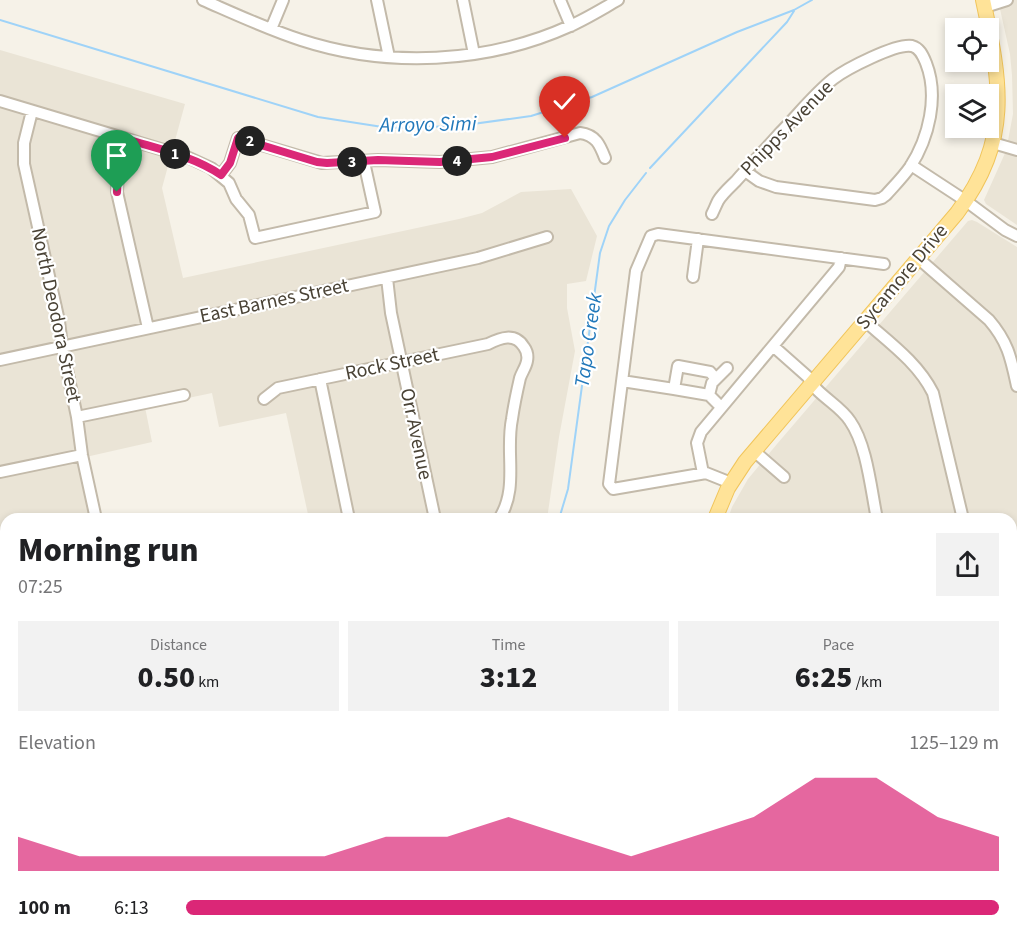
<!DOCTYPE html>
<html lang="en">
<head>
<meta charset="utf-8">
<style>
	:root { --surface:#fff; --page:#f2f2f2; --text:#202124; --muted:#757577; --accent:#db2777 }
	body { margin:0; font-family:"Source Sans 3",sans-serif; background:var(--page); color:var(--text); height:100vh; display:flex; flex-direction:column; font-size:22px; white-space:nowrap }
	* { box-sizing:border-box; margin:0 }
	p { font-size:20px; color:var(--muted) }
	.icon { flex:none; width:33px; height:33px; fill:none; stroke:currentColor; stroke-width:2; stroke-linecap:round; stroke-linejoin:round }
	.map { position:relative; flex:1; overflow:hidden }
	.sheet { position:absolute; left:0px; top:513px; width:1017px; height:429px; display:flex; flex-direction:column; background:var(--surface); border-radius:18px 18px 0 0; box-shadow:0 3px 9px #0003 }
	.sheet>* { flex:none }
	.tools { position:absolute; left:945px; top:18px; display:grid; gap:12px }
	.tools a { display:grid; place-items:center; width:54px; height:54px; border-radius:0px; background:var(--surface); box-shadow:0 3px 9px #0003; font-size:30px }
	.pin { position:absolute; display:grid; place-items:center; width:51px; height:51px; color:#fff; margin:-62px -26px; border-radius:50% 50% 50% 0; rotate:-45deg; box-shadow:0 0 6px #0007 }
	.pin .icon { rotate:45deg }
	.km { position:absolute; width:30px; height:30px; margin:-15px; border-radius:50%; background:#222; color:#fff; font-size:16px; line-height:30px; text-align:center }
	.round { display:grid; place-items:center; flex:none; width:63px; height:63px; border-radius:0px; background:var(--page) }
	.headline { display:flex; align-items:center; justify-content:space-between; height:102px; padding:0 18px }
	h1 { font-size:33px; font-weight:800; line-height:45px }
	.stats { display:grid; grid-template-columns:repeat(3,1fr); gap:9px; height:102px; padding:6px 18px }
	.stats div { display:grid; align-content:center; border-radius:0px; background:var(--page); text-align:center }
	.stats b { font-size:30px; font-weight:800 }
	.stats small { font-size:16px; font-weight:400 }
	.stats p { font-size:16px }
	.chart { height:168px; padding:12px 18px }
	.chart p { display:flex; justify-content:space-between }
	.chart svg { width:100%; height:108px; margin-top:6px; fill:var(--accent); opacity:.7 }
	ul { padding:0 18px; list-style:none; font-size:20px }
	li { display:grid; grid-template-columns:96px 72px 1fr; align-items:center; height:45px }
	li i { height:15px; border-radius:8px; background:var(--accent) }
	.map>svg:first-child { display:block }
	.residential { fill:#eae4d6 }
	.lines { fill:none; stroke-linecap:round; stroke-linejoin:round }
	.stream { stroke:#9fd3f8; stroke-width:2 }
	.minor-casing { stroke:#c3baaa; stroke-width:14 }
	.major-casing { stroke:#f1c55b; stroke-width:16 }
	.minor { stroke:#fff; stroke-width:10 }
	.major { stroke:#ffe398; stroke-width:14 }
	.rail-casing { stroke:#989898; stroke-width:4.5 }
	.rail { stroke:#fff; stroke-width:2; stroke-dasharray:7; stroke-linecap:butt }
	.route-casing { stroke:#fff; stroke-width:12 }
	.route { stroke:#db2777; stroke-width:8 }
	.labels { text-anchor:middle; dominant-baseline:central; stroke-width:4.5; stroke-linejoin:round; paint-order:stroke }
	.street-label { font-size:20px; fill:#4a4336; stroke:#fff }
	.water-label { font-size:21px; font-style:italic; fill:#2178ba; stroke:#fff }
</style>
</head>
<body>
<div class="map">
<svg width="1017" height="942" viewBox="0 0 1017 942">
	<rect width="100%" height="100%" fill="#f6f2e8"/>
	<!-- residential -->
	<path class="residential" d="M998 0H1017V225L986 204 984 200 1006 151 1013 114 1012 75 1010 54Z
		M0 50 185 104 162 188 183 278 459 219 482 213 521 192 571 189 597 236 586 281 567 284V308L575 351 559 437 547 519H309L286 413 219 427 212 393 145 407 152 442 77 459 90 519H6V652L0 624Z
		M972 220 977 222 1017 247V641L1011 643V519H728L732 507 748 479 777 444 968 221Z
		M1017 713V942H796L794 936H1011V714Z
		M6 921V936H346L344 942H0V922Z
		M363 936H769L770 942H361Z"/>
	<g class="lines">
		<!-- stream -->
		<path class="stream" d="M0 20 318 117 389 128 458 126 531 116 592 97 737 32 794 10 812 0
			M650 168 787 22 794 11
			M559 519 568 489 600 253 609 226 625 200 646 173
			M351 942 354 936"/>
		<!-- minor casing -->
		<g class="minor-casing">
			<path id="minor" d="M203 0C235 14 267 29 301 40 387 68 486 64 570 26 586 19 602 9 618 0
				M377 0 389 57
				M463 0 474 54
				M560 0 571 26
				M985 7 1007 0
				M271 29 283 0
				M0 101 187 157 211 168 229 183 236 199 249 215 255 238 375 212 364 162
				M32 111 24 143V164L59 321 62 346 77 417 82 455 96 519
				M126 139 118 169 117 192 148 328
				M993 143 1017 150
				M911 165 966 201 1005 230 1017 236
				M221 175 230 163 238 138 322 163 378 160 440 162 492 157 580 133C596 135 600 145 605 158
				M712 214C714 210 716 205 718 201 722 194 730 187 736 181 750 165 765 150 779 134 797 116 813 95 833 79 846 69 896 43 912 46 920 48 923 56 926 63 939 96 929 138 910 167 903 177 894 186 886 195L882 198 875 200 776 187 759 181 745 171
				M919 259 989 320C1008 342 1011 358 1017 386
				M693 277 698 239
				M387 278 391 313 435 519
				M865 321C890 343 918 363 933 393L963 519
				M773 346 808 377C816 395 839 404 850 421 867 445 871 490 877 519
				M0 360 478 258 547 237
				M320 379 349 519
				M622 381 674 389
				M709 395 674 389 678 366 710 372 716 379
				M264 399 278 388 488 344C500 338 515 332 524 347 527 351 528 356 527 361 526 367 522 372 520 378 517 391 514 405 512 419 505 453 519 488 499 519
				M721 407 709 395 712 383 727 368
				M77 417 184 395
				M754 451 784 477
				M0 472 82 455
				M703 473 697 443 701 432 839 267 841 258
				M731 483 706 473 613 489 609 484 636 271 651 236 658 234 884 264
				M1011 599 1017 598
				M0 611 6 609
				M0 670 6 697
				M0 745 6 744
				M1014 778 1017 792
				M178 936 179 942
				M276 936V942
				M549 936 559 942
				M692 936 694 942
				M873 936 874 942
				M961 936 962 942
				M115 942 144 936
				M408 942 409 936
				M588 942 592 936"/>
		</g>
		<!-- major casing -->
		<g class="major-casing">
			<path id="major" d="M715 519 728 488 745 462 957 213C1012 139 1001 84 983 0
				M1011 661 1017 659
				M0 875 6 874
				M781 936 783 942"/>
		</g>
		<!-- minor -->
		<use href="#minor" class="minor"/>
		<!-- major -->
		<use href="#major" class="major"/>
		<!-- rail casing -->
		<g class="rail-casing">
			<path id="rail" d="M1011 691 1017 690
				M0 907 6 906"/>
		</g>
		<!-- rail -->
		<use href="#rail" class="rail"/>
	</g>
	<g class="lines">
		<!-- route casing -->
		<g class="route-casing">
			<path id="route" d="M117 192 118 169 126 139C158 149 193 156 221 175L230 163 238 138 317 162 327 163 378 160 440 162 492 157 565 138"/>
		</g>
		<!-- route -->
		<use href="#route" class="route"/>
	</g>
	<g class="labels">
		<!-- street labels -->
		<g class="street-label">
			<text transform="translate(787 128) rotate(-46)">Phipps Avenue</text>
			<text transform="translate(902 277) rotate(-50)">Sycamore Drive</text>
			<text transform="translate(274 301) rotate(-12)">East Barnes Street</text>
			<text transform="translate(56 315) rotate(78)">North Deodora Street</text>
			<text transform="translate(392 364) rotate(-12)">Rock Street</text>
			<text transform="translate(416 434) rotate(78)">Orr Avenue</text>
		</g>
		<!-- water labels -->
		<g class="water-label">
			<text transform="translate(428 124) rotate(-1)">Arroyo Simi</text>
			<text transform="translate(588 340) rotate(-82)">Tapo Creek</text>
		</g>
	</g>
</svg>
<div class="tools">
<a><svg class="icon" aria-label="locate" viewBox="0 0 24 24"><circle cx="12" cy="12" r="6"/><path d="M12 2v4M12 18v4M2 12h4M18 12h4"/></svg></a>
<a><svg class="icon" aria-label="layers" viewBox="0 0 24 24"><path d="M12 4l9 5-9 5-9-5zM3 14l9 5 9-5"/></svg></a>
</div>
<div class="pin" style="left:117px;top:192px;background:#1e9e55"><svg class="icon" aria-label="arrive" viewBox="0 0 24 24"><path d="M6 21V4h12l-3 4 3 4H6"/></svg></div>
<div class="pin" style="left:565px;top:138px;background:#d93025"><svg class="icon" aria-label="check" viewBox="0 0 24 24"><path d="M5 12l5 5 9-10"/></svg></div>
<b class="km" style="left:175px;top:154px">1</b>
<b class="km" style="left:250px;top:141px">2</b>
<b class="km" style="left:352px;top:162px">3</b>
<b class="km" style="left:457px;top:161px">4</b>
<section class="sheet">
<div class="headline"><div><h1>Morning run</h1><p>07:25</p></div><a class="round"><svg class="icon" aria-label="share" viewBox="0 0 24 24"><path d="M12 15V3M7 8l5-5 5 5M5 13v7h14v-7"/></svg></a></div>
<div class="stats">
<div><p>Distance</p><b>0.50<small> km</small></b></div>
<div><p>Time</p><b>3:12</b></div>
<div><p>Pace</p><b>6:25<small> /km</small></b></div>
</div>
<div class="chart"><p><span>Elevation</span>125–129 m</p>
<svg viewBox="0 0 160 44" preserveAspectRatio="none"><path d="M0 44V30L10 38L20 38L30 38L40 38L50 38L60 30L70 30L80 22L90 30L100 38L110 30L120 22L130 6L140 6L150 22L160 30V44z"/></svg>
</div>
<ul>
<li><b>100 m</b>6:13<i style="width:100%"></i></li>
</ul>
</section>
</div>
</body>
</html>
